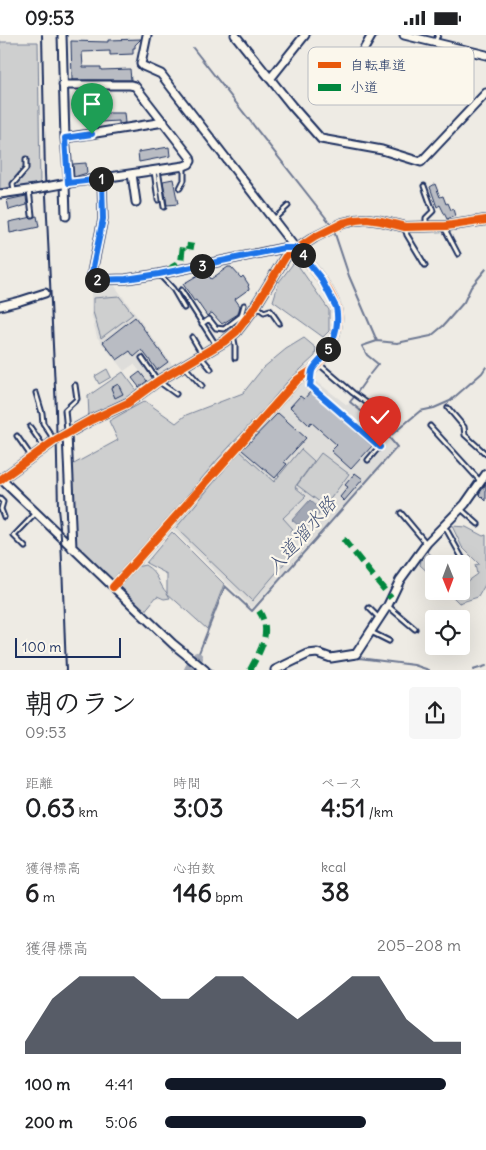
<!DOCTYPE html>
<html lang="ja">
<head>
<meta charset="utf-8">
<style>
	:root { --surface:#fff; --page:#f6f6f6; --text:#202124; --muted:#757577; --accent:#111827 }
	body { margin:0; font-family:Delius,"Klee One",sans-serif; background:var(--page); color:var(--text); height:100vh; display:flex; flex-direction:column; font-size:19px; white-space:nowrap }
	* { box-sizing:border-box; margin:0 }
	p { font-size:16px; color:var(--muted) }
	.icon { flex:none; width:28px; height:28px; fill:none; stroke:currentColor; stroke-width:2; stroke-linecap:round; stroke-linejoin:round }
	.map { position:relative; height:635px; overflow:hidden }
	.panel { display:flex; flex-direction:column; background:var(--surface); flex:1 }
	.panel>* { flex:none }
	.needle { width:32px; rotate:179deg }
	.fabs { position:absolute; left:425px; top:520px; display:grid; gap:10px }
	.fabs a { display:grid; place-items:center; width:45px; height:45px; border-radius:5px; background:var(--surface); box-shadow:0 5px 20px #0002; font-size:25px }
	.scale { position:absolute; left:15px; bottom:12px; width:106px; box-sizing:border-box; padding-left:5px; border:2px solid #1b2f5e; border-top:0; font-size:14px; line-height:18px; white-space:nowrap; color:#1b2f5e; -webkit-text-stroke:4px #fbf7ec; paint-order:stroke }
	.pin { position:absolute; display:grid; place-items:center; width:42px; height:42px; color:#fff; margin:-51px -21px; border-radius:50% 50% 50% 0; rotate:-45deg; box-shadow:0 0 5px #0007 }
	.pin .icon { rotate:45deg }
	.km { position:absolute; width:25px; height:25px; margin:-12px; border-radius:50%; background:#222; color:#fff; font-size:14px; line-height:25px; text-align:center }
	.round { display:grid; place-items:center; flex:none; width:52px; height:52px; border-radius:5px; background:var(--page) }
	.summary { display:flex; align-items:center; justify-content:space-between; height:85px; padding:0 25px }
	h1 { font-size:28px; font-weight:800; line-height:38px }
	.metrics { display:grid; grid-template-columns:repeat(3,1fr); gap:8px; height:85px; padding:5px 25px }
	.metrics div { display:grid; align-content:center }
	.metrics b { font-size:25px; font-weight:800 }
	.metrics small { font-size:14px; font-weight:400 }
	.metrics p { font-size:14px }
	.chart { height:140px; padding:10px 25px }
	.chart p { display:flex; justify-content:space-between }
	.chart svg { width:100%; height:90px; margin-top:5px; fill:var(--accent); opacity:.7 }
	ul { padding:0 25px; list-style:none; font-size:16px }
	li { display:grid; grid-template-columns:80px 60px 1fr; align-items:center; height:38px }
	li i { height:12px; border-radius:6px; background:var(--accent) }
	.status { display:flex; justify-content:space-between; align-items:center; height:35px; padding:0 25px; background:var(--surface); direction:ltr }
	.status svg { height:14px; fill:currentColor }
	.map>svg:first-child { display:block }
	.built { fill:#deddda }
	.green { fill:#cecfcf; stroke:#747f96 }
	.water { fill:#a3a8b4; stroke:#6d7892 }
	.lines { fill:none; stroke-linecap:round; stroke-linejoin:round }
	.stream { stroke:#6d7892; stroke-width:2 }
	.river { stroke:#a3a8b4; stroke-width:12 }
	.building { fill:#b9bcc3; stroke:#1b2f5e }
	.service-casing { stroke:#1b2f5e; stroke-width:7 }
	.minor-casing { stroke:#1b2f5e; stroke-width:11 }
	.tertiary-casing { stroke:#1b2f5e; stroke-width:12 }
	.service { stroke:#fbf7ec; stroke-width:3 }
	.minor { stroke:#fbf7ec; stroke-width:7 }
	.tertiary { stroke:#fbf7ec; stroke-width:9 }
	.rail { stroke:#1b2f5e; stroke-width:2 }
	.minor-bridge-casing { stroke:#1b2f5e; stroke-width:11; stroke-linecap:butt }
	.minor-bridge { stroke:#fbf7ec; stroke-width:7 }
	.quiet { stroke:#00873e; stroke-width:6; stroke-dasharray:12 6; stroke-linecap:butt }
	.cycleway-casing { stroke:#fbf7ec; stroke-width:11 }
	.cycleway { stroke:#e8590c; stroke-width:8 }
	.route-casing { stroke:#fff; stroke-width:10 }
	.route { stroke:#1a73e8; stroke-width:6 }
	.labels { text-anchor:middle; dominant-baseline:central; stroke-width:4.5; stroke-linejoin:round; paint-order:stroke }
	.water-label { font-size:19px; font-style:italic; fill:#445378; stroke:#fbf7ec }
	.key { fill:#fbf7ec; stroke:#b8bbc1; stroke-width:1 }
	.key-label { font-size:14px; fill:#1b2f5e }
</style>
</head>
<body>
<div class="status"><b>09:53</b><svg viewBox="0 0 49 12"><path d="M0 12V9h3v3zM5 12V6h3v6zM10 12V3h3v9zM15 12V0h3v12zM26 1h20v11H26zM47 4h2v5h-2z"/></svg></div>
<div class="map">
<svg width="486" height="635" viewBox="0 0 486 635">
	<rect width="100%" height="100%" fill="#eeebe4"/>
	<filter id="ink" filterUnits="userSpaceOnUse"><feTurbulence type="fractalNoise" baseFrequency=".02" numOctaves="2"/><feDisplacementMap in="SourceGraphic" scale="10" xChannelSelector="R" yChannelSelector="G"/><feConvolveMatrix kernelMatrix="1 2 1 2 8 2 1 2 1" color-interpolation-filters="sRGB"/></filter>
	<g filter="url(#ink)">
		<!-- built -->
		<path class="built" d="M91 247H112L173 331 149 348 134 329 124 336 97 302 91 278Z
			M298 346 314 348 316 346 347 370 350 368 364 378H367L396 412 252 573 170 492Z"/>
		<!-- green -->
		<path class="green" d="M0 7H38L40 150 0 156Z
			M295 226 329 275V296L323 302 273 266 279 247Z
			M119 261 133 279 101 303 93 277V263Z
			M304 303 316 313 315 321 287 347 266 372 218 424 121 539 112 546 75 510 72 430 118 405 109 386 145 366 176 388 186 380 243 358 263 333 286 314Z
			M107 334 111 342 99 349 95 341Z
			M123 337 138 357 89 381 88 361Z
			M301 414 314 426 295 452 306 461 283 483 293 494 290 497 295 503 288 511 294 517 252 566 176 493 240 416 274 447Z
			M321 418 349 439 325 471 297 450Z
			M452 491 466 492 483 501 486 500V548L478 562 459 568 447 556H461V548L463 549 477 539 475 530 479 529 462 512Z
			M172 497 224 549 207 594 167 558 170 563 164 564 157 561 144 577 117 552 132 533 145 530C160 539 158 549 167 558V539L146 528Z
			M427 516 441 529H434V543L420 530 422 521Z"/>
		<!-- water -->
		<path class="water" d="M310 465 322 476 304 495 292 485Z"/>
		<g class="lines">
			<!-- stream -->
			<path class="stream" d="M193 13 330 188
				M335 199 349 241 377 306
				M370 339 378 329 367 320 362 311 377 306 397 308 431 301 443 291 464 267 471 252 486 234
				M356 359 368 342
				M389 402 420 376 434 373 450 366 482 338 486 332
				M348 624 359 623 414 630 429 635
				M212 635 197 623 225 551 252 576 397 412 368 377 361 376 350 367 354 362
				M473 635 486 631"/>
			<!-- river -->
			<path class="river" d="M190 635 197 623"/>
		</g>
		<!-- building -->
		<path class="building" d="M141 4 135 10V13H133V19L110 20V16L82 17 83 32H101V35L130 34 131 45H72L71 6 108 7V5Z
			M94 78H124L125 88 119 89V86L100 87V90H95Z
			M169 112 170 121 139 127 138 117Z
			M86 128 87 138 74 142 73 129Z
			M173 144 178 169 167 170 163 146Z
			M435 149 440 162 443 161 446 169 448 168 451 175 453 174 455 181 447 184 440 170 437 172 430 152Z
			M26 161 27 170 9 175 7 165Z
			M37 181 39 192 10 198 9 187Z
			M228 232H231L241 243 243 241 249 250 248 251 249 254 235 264 240 271 238 279 222 289 212 278 207 281 196 265 194 266 183 249 203 237 204 238 206 237 211 244Z
			M135 282 168 327 157 335 142 315 134 322 130 316 117 325 103 307Z
			M140 337 147 346 139 352 132 343Z
			M118 349 123 359 115 363 111 353Z
			M311 356 372 411 351 434 331 416 337 410 311 387 309 390 290 372 300 361 304 364Z
			M278 378 306 403 284 427 287 429 275 443 242 415Z
			M355 438 363 444 344 466 340 462 348 452 345 450Z
			M486 449V466L479 459Z"/>
		<g class="lines">
			<!-- service casing -->
			<g class="service-casing">
				<path id="service" d="M435 7 438 0
					M158 135 164 172
					M154 136 158 165
					M424 151 433 176 426 183V189
					M180 153 184 145V131
					M29 155 32 180
					M14 156 13 149 26 134V124
					M274 184 288 171
					M446 192V196L458 219
					M405 193 407 200 425 230
					M160 240 173 254 184 273
					M181 255 216 310
					M256 271 264 277 270 275 279 288
					M202 289 209 284 216 293 224 294 241 281 244 270
					M233 300 235 310V323
					M192 302 202 319
					M200 321 211 334
					M142 323 158 346 176 359
					M319 329 353 358 367 368 375 369 385 379
					M184 331 202 351
					M312 335 310 351 379 412 368 425
					M36 358 42 378 43 388 51 400V405
					M448 373 464 392 465 400 486 419
					M430 391 480 446
					M30 392 44 412
					M67 396 65 375 77 364 75 350
					M17 401 31 421
					M0 464 3 467 1 474 4 482
					M461 474 478 489
					M401 478 426 508
					M445 492 465 528
					M25 512 14 501 36 478
					M388 571 415 594
					M369 573 379 583
					M371 597 389 606"/>
			</g>
			<!-- minor casing -->
			<g class="minor-casing">
				<path id="minor" d="M62 0 65 103 69 148
					M147 0 141 29 143 31 161 39 296 214
					M235 0 292 71 321 104 382 115 421 127 486 58
					M404 0 486 20
					M348 42 372 0
					M270 44 305 0
					M65 103 164 87
					M132 139 136 167
					M102 144 103 184 92 237V242L95 245 126 244 159 239 284 213 296 214
					M62 149 184 131 189 129 191 126 190 122 135 51 130 50H63
					M65 149 66 181
					M0 159 35 154
					M0 271 20 266 45 258
					M67 399 72 513
					M1 444 127 565 173 609 205 635
					M113 552 297 345C302 341 308 338 313 334 328 321 341 295 337 275 332 254 310 230 297 213
					M275 635 308 619 317 618 331 623 356 619 388 570 400 545 427 508 465 469 486 439"/>
			</g>
			<!-- tertiary casing -->
			<g class="tertiary-casing">
				<path id="tertiary" d="M0 445 57 404 91 385 128 368 158 346 225 306 236 297 253 275 286 221 315 202 343 188 356 185 367 184 381 186 405 192 446 191 486 185"/>
			</g>
			<!-- service -->
			<use href="#service" class="service"/>
			<!-- minor -->
			<use href="#minor" class="minor"/>
			<!-- tertiary -->
			<use href="#tertiary" class="tertiary"/>
			<!-- rail -->
			<path class="rail" d="M42 0 45 139 56 375 58 474 61 502 66 635"/>
			<!-- minor-bridge casing -->
			<g class="minor-bridge-casing">
				<path id="minor-bridge" d="M35 154 62 149"/>
			</g>
			<!-- minor-bridge -->
			<use href="#minor-bridge" class="minor-bridge"/>
			<!-- quiet -->
			<path class="quiet" d="M172 237V232L181 227 183 210 194 212
				M343 504 391 563
				M250 635C260 616 273 597 259 576"/>
			<!-- cycleway casing -->
			<g class="cycleway-casing">
				<path id="cycleway" d="M0 445 57 404 91 385 128 368 158 346 225 306 236 297 253 275 286 221 315 202 343 188 356 185 367 184 381 186 405 192 446 191 486 185
					M113 552 297 345C302 341 308 338 313 334 328 321 341 295 337 275 332 254 310 230 297 213"/>
			</g>
			<!-- cycleway -->
			<use href="#cycleway" class="cycleway"/>
		</g>
	</g>
	<g class="lines" filter="url(#ink)">
		<!-- route casing -->
		<g class="route-casing">
			<path id="route" d="M92 99 65 103 68 148 102 144 103 184 92 237V242L95 245 126 244 159 239 284 213H297L320 242 336 272C340 291 333 309 322 323 319 327 314 331 312 336 311 340 311 346 310 351L380 412"/>
		</g>
		<!-- route -->
		<use href="#route" class="route"/>
	</g>
	<g class="labels">
		<!-- water labels -->
		<g class="water-label">
			<text transform="translate(301 500) rotate(-49)">入道溜水路</text>
		</g>
	</g>
	<!-- legend -->
	<rect x="308" y="12" width="166" height="58" rx="8" class="key"/>
	<rect x="318" y="27" width="23" height="6" fill="#e8590c"/>
	<rect x="318" y="49" width="23" height="7" fill="#00873e"/>
	<g class="key-label">
		<text x="350" y="35">自転車道</text>
		<text x="350" y="57">小道</text>
	</g>
</svg>
<div class="fabs">
<a><svg class="needle" viewBox="-14 -14 28 28"><path d="M0-13l5 13h-10z" fill="#e53935"/><path d="M0 13l5-13h-10z" fill="#757577"/></svg></a>
<a><svg class="icon" aria-label="locate" viewBox="0 0 24 24"><circle cx="12" cy="12" r="6"/><path d="M12 2v4M12 18v4M2 12h4M18 12h4"/></svg></a>
</div>
<div class="scale">100 m</div>
<div class="pin" style="left:92px;top:99px;background:#1e9e55"><svg class="icon" aria-label="arrive" viewBox="0 0 24 24"><path d="M6 21V4h12l-3 4 3 4H6"/></svg></div>
<div class="pin" style="left:380px;top:412px;background:#d93025"><svg class="icon" aria-label="check" viewBox="0 0 24 24"><path d="M5 12l5 5 9-10"/></svg></div>
<b class="km" style="left:101px;top:144px">1</b>
<b class="km" style="left:97px;top:245px">2</b>
<b class="km" style="left:202px;top:231px">3</b>
<b class="km" style="left:303px;top:220px">4</b>
<b class="km" style="left:328px;top:314px">5</b>
</div>
<section class="panel">
<div class="summary"><div><h1>朝のラン</h1><p>09:53</p></div><a class="round"><svg class="icon" aria-label="share" viewBox="0 0 24 24"><path d="M12 15V3M7 8l5-5 5 5M5 13v7h14v-7"/></svg></a></div>
<div class="metrics">
<div><p>距離</p><b>0.63<small> km</small></b></div>
<div><p>時間</p><b>3:03</b></div>
<div><p>ペース</p><b>4:51<small> /km</small></b></div>
</div>
<div class="metrics">
<div><p>獲得標高</p><b>6<small> m</small></b></div>
<div><p>心拍数</p><b>146<small> bpm</small></b></div>
<div><p>kcal</p><b>38</b></div>
</div>
<div class="chart"><p><span>獲得標高</span>205–208 m</p>
<svg viewBox="0 0 160 44" preserveAspectRatio="none"><path d="M0 44V38L10 17L20 6L30 6L40 6L50 17L60 17L70 6L80 6L90 17L100 27L110 17L120 6L130 6L140 27L150 38L160 38V44z"/></svg>
</div>
<ul>
<li><b>100 m</b>4:41<i style="width:95%"></i></li>
<li><b>200 m</b>5:06<i style="width:68%"></i></li>
</ul>
</section>
</body>
</html>
